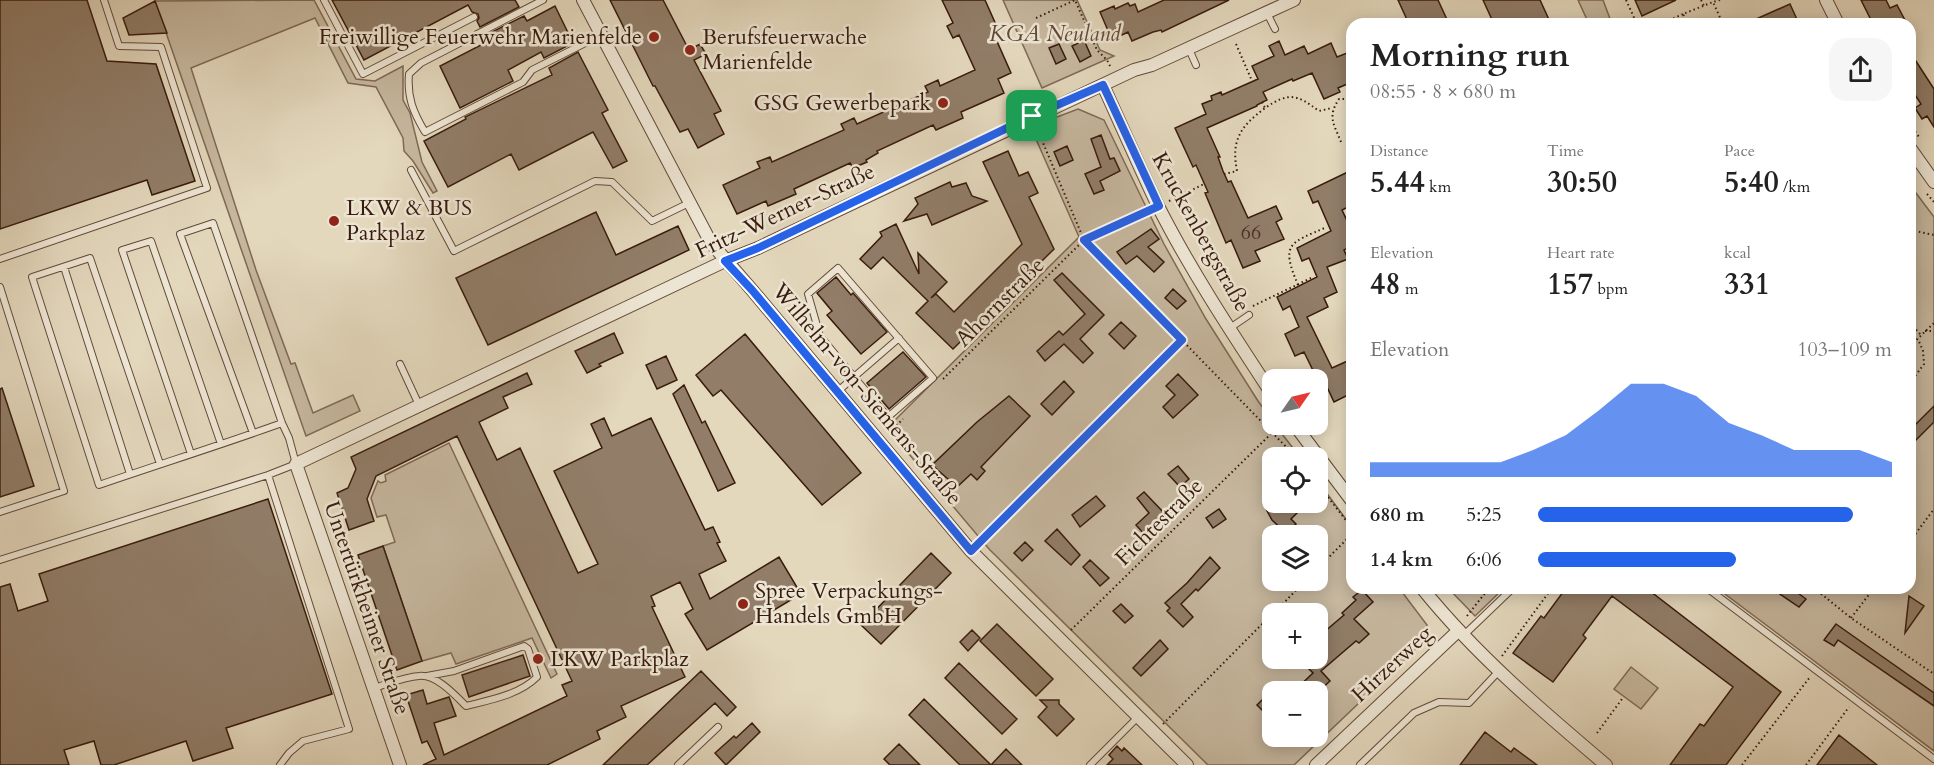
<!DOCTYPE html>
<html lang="en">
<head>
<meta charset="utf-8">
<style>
	:root { --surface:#fff; --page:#f6f6f6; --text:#222; --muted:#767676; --accent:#2563eb }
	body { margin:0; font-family:Cardo,serif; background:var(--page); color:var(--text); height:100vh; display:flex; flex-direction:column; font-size:22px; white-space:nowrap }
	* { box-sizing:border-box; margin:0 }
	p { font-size:20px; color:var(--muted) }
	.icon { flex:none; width:33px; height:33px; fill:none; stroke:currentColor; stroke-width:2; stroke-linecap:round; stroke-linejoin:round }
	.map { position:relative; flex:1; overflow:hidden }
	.sheet { position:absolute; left:1346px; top:18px; width:570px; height:576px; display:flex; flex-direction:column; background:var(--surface); border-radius:18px; box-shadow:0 3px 15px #0003 }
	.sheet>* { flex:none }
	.needle { width:39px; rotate:56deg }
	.controls { position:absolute; left:1262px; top:369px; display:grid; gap:12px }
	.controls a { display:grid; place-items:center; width:66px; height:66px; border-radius:12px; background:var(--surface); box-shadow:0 3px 15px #0003; font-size:30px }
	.pin { position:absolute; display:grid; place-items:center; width:51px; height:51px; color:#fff; margin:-26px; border-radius:12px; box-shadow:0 3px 9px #0006 }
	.round { display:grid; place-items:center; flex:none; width:63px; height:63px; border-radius:18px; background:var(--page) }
	.headline { display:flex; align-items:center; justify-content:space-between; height:102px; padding:0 24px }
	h1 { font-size:33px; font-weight:600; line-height:45px }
	.figures { display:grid; grid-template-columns:repeat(3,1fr); gap:9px; height:102px; padding:6px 24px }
	.figures div { display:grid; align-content:center }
	.figures b { font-size:30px; font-weight:600 }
	.figures small { font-size:16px; font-weight:400 }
	.figures p { font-size:16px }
	.chart { height:168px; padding:12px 24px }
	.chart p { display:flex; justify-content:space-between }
	.chart svg { width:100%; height:108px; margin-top:6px; fill:var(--accent); opacity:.7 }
	ul { padding:0 24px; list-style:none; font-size:20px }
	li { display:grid; grid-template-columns:96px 72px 1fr; align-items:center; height:45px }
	li i { height:15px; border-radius:8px; background:var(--accent) }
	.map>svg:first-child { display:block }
	.green { fill:#c6b79e; stroke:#7f6956; stroke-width:1.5; fill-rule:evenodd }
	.building { fill:#917d68; stroke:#381b0d; stroke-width:1.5 }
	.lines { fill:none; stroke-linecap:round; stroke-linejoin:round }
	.service-casing { stroke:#634a39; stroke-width:8 }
	.minor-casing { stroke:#634a39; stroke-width:14 }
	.path { stroke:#381b0d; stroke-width:2; stroke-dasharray:1.5 3; stroke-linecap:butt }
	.service { stroke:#ede5d3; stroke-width:6 }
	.minor { stroke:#ede5d3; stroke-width:12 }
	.route-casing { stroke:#fff; stroke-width:12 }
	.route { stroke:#2563eb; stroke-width:8 }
	.poi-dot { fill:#8f2418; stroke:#ede5d3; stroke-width:2 }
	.labels { text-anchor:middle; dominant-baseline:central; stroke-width:5; stroke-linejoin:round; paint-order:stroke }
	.number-label { font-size:20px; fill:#4e3424 }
	.park-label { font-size:22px; font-style:italic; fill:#634a38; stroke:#ede5d3 }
	.poi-label { font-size:22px; fill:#381b0d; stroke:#ede5d3; text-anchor:start }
	.street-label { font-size:22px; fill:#381b0d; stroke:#ede5d3 }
</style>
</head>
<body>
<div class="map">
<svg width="1934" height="765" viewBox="0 0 1934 765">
	<rect width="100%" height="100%" fill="#e3d7bc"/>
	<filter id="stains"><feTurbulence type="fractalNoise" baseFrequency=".00333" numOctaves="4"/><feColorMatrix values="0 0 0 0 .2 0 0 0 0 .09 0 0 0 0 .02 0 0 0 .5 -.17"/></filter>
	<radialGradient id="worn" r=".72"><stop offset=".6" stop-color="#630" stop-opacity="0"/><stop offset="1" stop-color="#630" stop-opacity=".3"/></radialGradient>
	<!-- green -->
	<path class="green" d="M314 0 356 79 375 81 403 66V100L410 113 422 162 437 191 433 193 413 161 404 151 403 138 376 87 348 83 315 18 191 68 256 270 291 364 295 363 313 413 353 395 360 411 306 436 155 1Z
		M1003 0H1077L1100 50 1114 56 1042 88Z
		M1578 0H1603L1612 24H1589Z
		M1078 109 1104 120 1164 244 1206 319 1258 401 1272 420V424L1275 425 1300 457 1272 458V502H1317V480L1351 526 1352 588H1399L1427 625 1425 640 1294 765H1208L989 549 887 428 1079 237 1032 130 1057 117ZM1272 536H1317V580H1272ZM1272 614H1317V658H1272ZM1272 692H1317V736H1272Z
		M1910 185 1934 217V751L1717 588H1910Z
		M449 443 557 674 551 678 532 638 456 664 451 653 422 661 383 546 395 542 386 515 377 517 371 498 378 481 381 483 386 481 385 475Z
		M1448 588H1504L1475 616Z
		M1631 667 1658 688 1641 709 1614 689Z"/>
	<!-- building -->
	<path class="building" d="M0 0H87L107 61 156 64 195 181 152 195 147 180 0 229Z
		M332 0H515L519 7 480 27 477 21 479 18 478 14 472 12 468 5 364 60Z
		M610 0H663L689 50 700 44 706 54 694 60 721 111 714 114 724 134 698 148 688 129 680 132 655 86H653Z
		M942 0H985L997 27 992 30 1011 73 998 79 1004 93 961 112 963 118 936 130 933 125 877 151 878 153 866 160 867 162 853 168 850 163 794 189 796 194 768 206 766 201 737 214 723 185 760 168 757 162 770 157 772 162 844 130 841 124 854 118 857 124 928 92 925 86 938 80 940 86 975 70 959 35 953 38 947 26 953 23Z
		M1164 0H1229L1162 32 1161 30 1153 32 1132 41 1128 32 1122 35 1118 28 1109 33 1100 12 1114 6 1115 9 1128 3 1130 6 1135 4 1138 12Z
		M1398 0H1438L1449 24H1409Z
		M1483 0H1540L1551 24H1494Z
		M1635 0H1676L1642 16Z
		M1861 0H1886L1890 8 1897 5 1907 24H1873Z
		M155 1 167 33 129 35 123 18Z
		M1790 4 1799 24H1745Z
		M555 6 573 43 544 58 541 52 508 70 513 81 460 108 440 66 487 42 484 36 524 16 527 21Z
		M1084 40 1091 56 1080 62 1072 46Z
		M1279 41 1285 55 1304 46 1308 54 1331 43 1337 57 1352 51V82L1338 88 1340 92 1324 99 1312 73 1293 81 1292 79 1263 92 1267 100 1257 105V106L1207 128 1220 157H1218L1223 171 1228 182 1231 181 1248 218 1276 206 1282 219 1276 222 1284 239 1255 251 1260 261 1243 268 1231 240 1226 243 1205 193 1208 192 1196 165 1193 167 1175 128 1206 114 1202 104 1212 100 1211 96 1221 92 1222 95 1258 79 1252 66 1274 56 1269 46Z
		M1059 44 1066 59 1056 64 1049 48Z
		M578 52 608 110 602 113 627 161 613 168 593 132 519 170 511 154 448 187 424 141 466 119 465 117 552 75 549 68Z
		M1910 52 1934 89V127L1927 116 1922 119 1915 108 1921 104 1910 87Z
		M1101 135 1110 159 1114 158 1120 171 1100 181 1104 190 1094 194 1085 174 1101 167 1091 139Z
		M1067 146 1073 160 1060 166 1054 152Z
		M1008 151 1019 176 1028 172 1038 193 1029 197 1054 249 953 349 916 313 928 301 883 257 871 269 860 259 882 236 880 232 896 224 919 274 918 253 947 282 931 298 936 294 954 312 1022 244 983 162Z
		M1352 170V205L1342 210 1352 231V246L1344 250 1348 259 1327 267 1337 292 1324 298 1328 307 1307 317 1332 368 1352 359V393L1334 402 1327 387 1322 389 1304 352 1295 356 1285 334 1299 327 1290 306 1283 310 1277 297 1317 277 1309 258 1302 261 1297 248 1331 231 1318 201 1313 203 1308 191Z
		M950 182 952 187 966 183 972 196 987 201 932 225 927 214 904 221 918 204 915 198Z
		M596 212 616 255 678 226 689 250 488 345 456 278Z
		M1151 229 1159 239 1148 247 1164 262 1154 272 1137 256 1126 264 1117 252Z
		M1062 273 1104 315 1080 339 1093 353 1083 363 1064 344 1045 361 1037 351 1059 331 1063 335 1085 314 1054 280Z
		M836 277 851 295 853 293 887 332 861 354 827 315 832 311 817 293Z
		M1173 289 1186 301 1177 309 1165 298Z
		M1121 322 1136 336 1124 349 1109 334Z
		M614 333 623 353 599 364 601 366 587 373 575 351Z
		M745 334 861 473 822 505 721 390 713 396 696 375Z
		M903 352 926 377 889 409 867 383Z
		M666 356 677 380 657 389 646 365Z
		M527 373 532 384 503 397 508 408 479 422 497 460 520 448 578 573 598 564 554 471 602 448 591 424 604 418 612 436 651 418 705 530 713 527 720 542 717 543 726 561 699 574 710 599 779 557 801 594 707 650 685 614 693 609 680 582 651 596 655 606 652 607 685 677 621 706 626 717 597 731 600 739 547 765H423L436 759 427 741 422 743 406 695 423 690 427 704 449 697 456 716 434 723 444 755 567 696 562 685 572 681 457 436 376 476 367 499 374 521 349 530 337 493 348 488 356 469 351 457Z
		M1178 374 1198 395 1173 418 1163 407 1175 395 1166 386Z
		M1064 381 1074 392 1052 415 1041 404Z
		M684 385 702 423 705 421 735 483 718 491 673 394Z
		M2 388 34 486 0 497V389Z
		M1009 396 1030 416 981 467 985 471 977 480 971 474 957 487 932 465 977 422Z
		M1934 406V422L1910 446V430Z
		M1178 466 1189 479 1180 487 1168 474Z
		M1144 492 1167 516 1159 523 1157 521 1144 534 1136 525 1149 513 1137 498Z
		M1096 496 1105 506 1080 527 1072 515Z
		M268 499 332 694 226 728 233 748 193 761 186 741 114 765H101L94 741 64 750 69 765H0V587L10 584 18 611 48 601 39 574Z
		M1273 502H1308L1291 519 1296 524 1286 533 1272 520 1266 509Z
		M1219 509 1226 519 1213 528 1206 518Z
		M1057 529 1080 555 1071 565 1045 541Z
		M1025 542 1033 550 1022 561 1014 553Z
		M383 546 422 661 397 670 358 555Z
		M931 553 951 573 881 644 861 625Z
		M1210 557 1220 568 1198 591 1196 589 1181 604 1193 617 1183 627 1167 611 1170 608 1165 603 1187 583Z
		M1090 560 1109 578 1100 586 1083 567Z
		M1566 588H1646L1781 692 1726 765H1670L1700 724 1704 726 1733 687 1612 596 1583 635 1586 638 1553 682 1513 653 1541 616 1544 618Z
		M1771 588H1791L1806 599 1799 607Z
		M1362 590 1373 602 1354 619 1369 634 1359 643 1356 641 1321 671 1330 681 1318 692H1293L1313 673 1298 658H1317V638L1344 615 1342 613 1356 600 1353 597Z
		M1909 596 1924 606 1905 633Z
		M1121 604 1133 616 1125 623 1113 611Z
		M997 624 1053 679 1036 696 980 641Z
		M1836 624 1934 693V706L1838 640 1834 646 1824 640Z
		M972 630 980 638 968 651 960 642Z
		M1160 640 1168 649 1141 676 1133 668Z
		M523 655 530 676 469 697 462 675Z
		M959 663 1017 719 1002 734 945 678Z
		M701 671 736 707 727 716 715 703 647 765H603Z
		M1272 690V708L1266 714 1257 705Z
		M924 699 991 765 1006 749 1022 765H960L909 715Z
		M1040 700H1059V704L1074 719 1057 736 1038 717 1047 707Z
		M752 723 760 732 726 765 715 753 734 736 736 738Z
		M1485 732 1511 752 1514 748 1537 765H1460Z
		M1839 735 1877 765H1817Z
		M899 744 920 765H890L884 759Z
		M1117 746 1122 751 1124 748 1142 765H1107L1113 759 1109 755Z"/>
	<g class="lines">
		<!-- service casing -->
		<g class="service-casing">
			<path id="service" d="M324 0 363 74 474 17
				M543 0 421 63 409 74C407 97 413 112 425 132L523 82 532 70 601 35
				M1267 13 1275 29
				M1189 49 1196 65
				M411 170 454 251 595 181 612 182 652 221 689 203
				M0 259 207 188 161 47 119 46 104 0
				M64 267 130 474
				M0 287 64 491 0 512
				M1230 328 1249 315
				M400 364 419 405
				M837 392 854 377 820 336 808 294 838 268 933 378 888 417 854 377 899 338
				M191 454 122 250 151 241 221 444
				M160 464 90 258 32 277 99 485C160 464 221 445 282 423
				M268 475 349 729 303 741 289 753 280 765
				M0 560 268 475 296 464 289 438 282 423 213 223 180 234 253 433
				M1707 588 1934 759
				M1464 635 1513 588
				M374 688C388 684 404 677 419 676 436 674 455 695 466 706 490 700 519 695 537 677L528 649 524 646 454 671 427 676
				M678 765 718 727
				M1090 765 1138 717
				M1360 765 1414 713 1439 702 1469 703 1499 671"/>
		</g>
		<!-- minor casing -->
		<g class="minor-casing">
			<path id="minor" d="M583 0 711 243 752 290 971 551 1187 765
				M1826 0 1838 24
				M1103 85C1121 125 1139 166 1158 206 1191 271 1232 333 1272 394
				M1910 148 1934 182
				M1294 424 1352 501
				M1422 588C1475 654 1541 710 1606 765
				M400 765 296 464 725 261 758 248 1134 70 1152 65 1294 0
				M1316 765 1459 630"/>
		</g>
		<!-- path -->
		<path class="path" d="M1626 0 1637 24
			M1701 0 1704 6
			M1720 0 1713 2 1723 24
			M1036 18 1075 0 1097 50 1107 60 1111 68
			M1661 24 1683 14
			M1684 24 1686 21 1683 14 1713 2
			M1236 44 1252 81
			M1262 102 1265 108C1289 92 1296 94 1319 111L1332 108
			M1910 124 1919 137
			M1038 131 1084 240 1297 458
			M1341 142C1334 124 1327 117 1339 99H1352
			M1224 174 1237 171C1231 140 1240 127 1265 108
			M1927 194 1934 202
			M1169 201 1204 184
			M1910 230 1934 235
			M1298 285C1280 243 1290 243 1327 227
			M1253 306 1311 278
			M1910 323 1921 335
			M1925 331H1934
			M1910 346 1934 323
			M943 379 1084 240 1147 212
			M1302 380 1315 373
			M1910 383 1924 364 1923 351 1918 339
			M890 432 903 419
			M1317 483 1352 528
			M1910 541 1934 509
			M980 542 1182 340
			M1317 569 1352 534
			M1814 588 1851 618 1934 674
			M1273 614 1306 580
			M1467 616 1489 588
			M1851 618 1874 588
			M1071 630 1281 424
			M1502 656 1552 588
			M1163 724 1272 614
			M1597 733 1622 699
			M1742 765 1810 677
			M1806 765 1849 707"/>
		<!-- service -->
		<use href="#service" class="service"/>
		<!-- minor -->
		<use href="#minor" class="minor"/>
	</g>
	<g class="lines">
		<!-- route casing -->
		<g class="route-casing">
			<path id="route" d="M1103 85 1159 206 1084 240 1182 340 971 551 752 290 725 261 758 248 1032 116Z"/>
		</g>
		<!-- route -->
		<use href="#route" class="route"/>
	</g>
	<!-- markers -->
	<g class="poi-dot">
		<circle cx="654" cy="37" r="6"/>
		<circle cx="690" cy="50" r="6"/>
		<circle cx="943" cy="103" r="6"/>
		<circle cx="334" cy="221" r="6"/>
		<circle cx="743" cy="604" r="6"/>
		<circle cx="538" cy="659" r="6"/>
	</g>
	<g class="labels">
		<!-- number labels -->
		<g class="number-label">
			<text x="1251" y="232">66</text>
		</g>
		<!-- park labels -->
		<g class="park-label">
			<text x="1055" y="34">KGA Neuland</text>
		</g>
		<!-- poi labels -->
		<g class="poi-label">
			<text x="642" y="37" text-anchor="end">Freiwillige Feuerwehr Marienfelde</text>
			<text x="702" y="37">Berufsfeuerwache<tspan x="702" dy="25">Marienfelde</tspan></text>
			<text x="931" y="103" text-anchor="end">GSG Gewerbepark</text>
			<text x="346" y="208">LKW &amp; BUS<tspan x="346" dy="25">Parkplaz</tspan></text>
			<text x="755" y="591">Spree Verpackungs-<tspan x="755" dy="25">Handels GmbH</tspan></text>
			<text x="550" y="659">LKW Parkplaz</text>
		</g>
		<!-- street labels -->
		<g class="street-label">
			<text transform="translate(785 211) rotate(-25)">Fritz-Werner-Straße</text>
			<text transform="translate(1201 232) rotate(61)">Kruckenbergstraße</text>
			<text transform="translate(1000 302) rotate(-45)">Ahornstraße</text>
			<text transform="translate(867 394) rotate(50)">Wilhelm-von-Siemens-Straße</text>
			<text transform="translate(1159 522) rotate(-45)">Fichtestraße</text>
			<text transform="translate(367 608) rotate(71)">Untertürkheimer Straße</text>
			<text transform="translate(1392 664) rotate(-43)">Hirzerweg</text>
		</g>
	</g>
	<rect width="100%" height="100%" filter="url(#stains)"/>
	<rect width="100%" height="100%" fill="url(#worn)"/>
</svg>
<div class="controls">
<a><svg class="needle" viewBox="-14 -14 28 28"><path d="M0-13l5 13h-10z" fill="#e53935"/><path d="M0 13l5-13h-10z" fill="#767676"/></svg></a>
<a><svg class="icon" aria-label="locate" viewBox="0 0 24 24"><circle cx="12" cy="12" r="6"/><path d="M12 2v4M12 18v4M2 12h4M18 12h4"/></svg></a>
<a><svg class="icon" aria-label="layers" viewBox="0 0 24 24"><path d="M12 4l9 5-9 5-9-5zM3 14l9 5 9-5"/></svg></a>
<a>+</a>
<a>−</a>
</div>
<div class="pin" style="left:1032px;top:116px;background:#1e9e55"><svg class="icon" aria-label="arrive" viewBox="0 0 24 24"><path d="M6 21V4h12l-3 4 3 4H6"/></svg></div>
<section class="sheet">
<div class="headline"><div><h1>Morning run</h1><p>08:55 · 8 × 680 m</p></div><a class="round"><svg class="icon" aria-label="share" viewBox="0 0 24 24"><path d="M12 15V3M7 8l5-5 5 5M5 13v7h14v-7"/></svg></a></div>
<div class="figures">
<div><p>Distance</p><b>5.44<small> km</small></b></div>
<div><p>Time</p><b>30:50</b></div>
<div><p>Pace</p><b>5:40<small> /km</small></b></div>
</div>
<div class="figures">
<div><p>Elevation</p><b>48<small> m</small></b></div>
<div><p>Heart rate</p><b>157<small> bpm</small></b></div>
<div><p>kcal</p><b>331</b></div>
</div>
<div class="chart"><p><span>Elevation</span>103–109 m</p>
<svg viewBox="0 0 160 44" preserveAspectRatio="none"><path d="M0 44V38L10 38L20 38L30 38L40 38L50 33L60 27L70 17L80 6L90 6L100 11L110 22L120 27L130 33L140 33L150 33L160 38V44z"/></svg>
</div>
<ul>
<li><b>680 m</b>5:25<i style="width:89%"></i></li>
<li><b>1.4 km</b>6:06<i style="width:56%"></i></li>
</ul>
</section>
</div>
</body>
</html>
